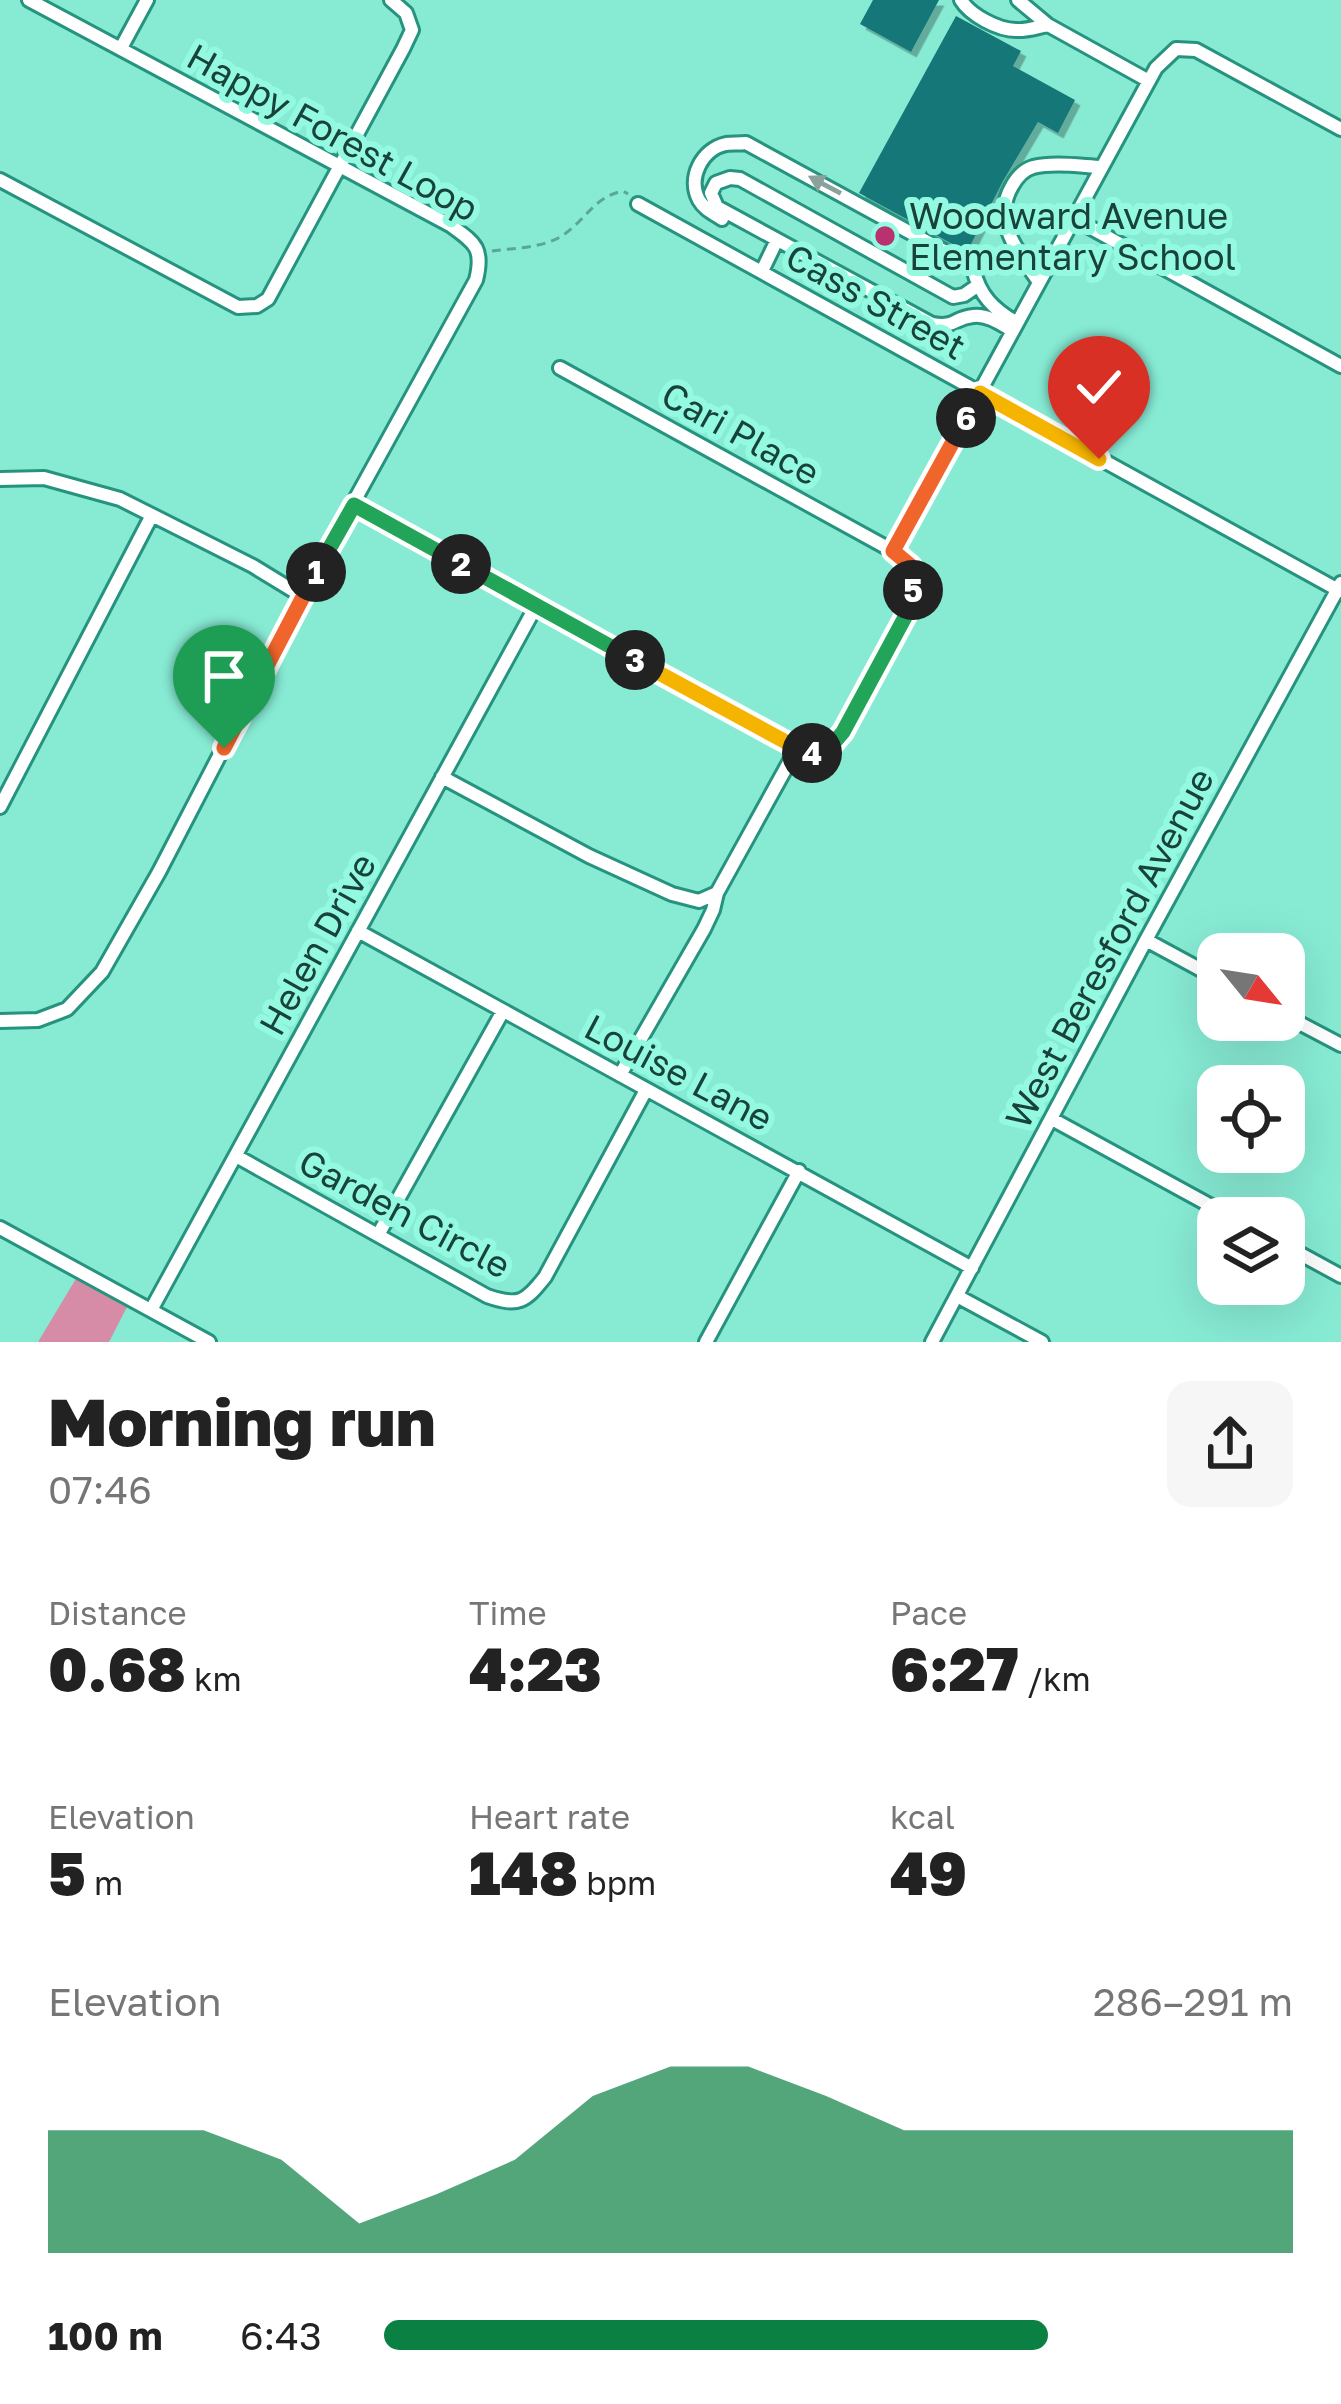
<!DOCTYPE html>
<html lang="en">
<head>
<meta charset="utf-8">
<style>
	:root { --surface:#fff; --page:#f6f6f6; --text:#222; --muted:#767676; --accent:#0b8043 }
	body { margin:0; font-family:"Golos Text",sans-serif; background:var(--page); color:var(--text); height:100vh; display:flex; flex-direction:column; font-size:45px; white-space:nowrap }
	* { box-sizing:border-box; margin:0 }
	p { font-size:39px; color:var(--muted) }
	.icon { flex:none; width:66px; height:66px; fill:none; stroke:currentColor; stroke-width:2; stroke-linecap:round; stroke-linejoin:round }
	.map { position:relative; height:1342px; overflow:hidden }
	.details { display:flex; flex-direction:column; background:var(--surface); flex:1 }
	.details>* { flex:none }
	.needle { width:78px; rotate:120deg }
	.controls { position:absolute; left:1197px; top:933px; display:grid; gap:24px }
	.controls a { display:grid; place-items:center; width:108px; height:108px; border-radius:24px; background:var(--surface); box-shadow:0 12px 48px #0002; font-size:60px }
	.pin { position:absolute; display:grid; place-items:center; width:102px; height:102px; color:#fff; margin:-123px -51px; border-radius:50% 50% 50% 0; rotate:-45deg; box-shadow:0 0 12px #0007 }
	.pin .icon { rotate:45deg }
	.km { position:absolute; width:60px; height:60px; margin:-30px; border-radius:50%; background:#222; color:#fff; font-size:33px; line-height:60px; text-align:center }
	.round { display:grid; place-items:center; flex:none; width:126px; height:126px; border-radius:24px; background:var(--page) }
	.overview { display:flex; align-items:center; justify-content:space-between; height:204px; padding:0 48px }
	h1 { font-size:66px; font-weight:800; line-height:90px }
	.figures { display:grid; grid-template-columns:repeat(3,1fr); gap:18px; height:204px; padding:12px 48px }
	.figures div { display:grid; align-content:center }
	.figures b { font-size:60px; font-weight:800 }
	.figures small { font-size:33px; font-weight:400 }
	.figures p { font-size:33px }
	.chart { height:336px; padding:24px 48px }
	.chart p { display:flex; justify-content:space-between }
	.chart svg { width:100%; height:216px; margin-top:12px; fill:var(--accent); opacity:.7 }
	ul { padding:0 48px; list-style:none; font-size:39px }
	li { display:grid; grid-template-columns:192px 144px 1fr; align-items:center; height:90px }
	li i { height:30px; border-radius:15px; background:var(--accent) }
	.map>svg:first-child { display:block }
	.green { fill:#d68ca6 }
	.building { fill:#147779; filter:url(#shadow) }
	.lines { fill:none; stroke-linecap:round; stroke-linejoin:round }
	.minor-casing { stroke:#26937f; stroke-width:18 }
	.path { stroke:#5aa796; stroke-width:3; stroke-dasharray:9 6; stroke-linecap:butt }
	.minor { stroke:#fff; stroke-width:12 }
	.oneway { fill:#8ca19c }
	.split-1-casing { stroke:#fff; stroke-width:24 }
	.split-2-casing { stroke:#fff; stroke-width:24 }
	.split-3-casing { stroke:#fff; stroke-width:24 }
	.split-4-casing { stroke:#fff; stroke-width:24 }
	.split-5-casing { stroke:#fff; stroke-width:24 }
	.split-6-casing { stroke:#fff; stroke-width:24 }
	.split-7-casing { stroke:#fff; stroke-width:24 }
	.split-1 { stroke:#f0652b; stroke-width:15 }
	.split-2 { stroke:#22a559; stroke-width:15 }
	.split-3 { stroke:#22a559; stroke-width:15 }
	.split-4 { stroke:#f5b400; stroke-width:15 }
	.split-5 { stroke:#22a559; stroke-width:15 }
	.split-6 { stroke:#f0652b; stroke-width:15 }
	.split-7 { stroke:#f5b400; stroke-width:15 }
	.poi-dot { fill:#ba3170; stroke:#94f9e1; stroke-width:4.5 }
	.labels { text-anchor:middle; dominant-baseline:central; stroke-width:12; stroke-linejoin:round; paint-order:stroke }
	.street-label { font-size:36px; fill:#18433a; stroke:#94f9e1 }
	.poi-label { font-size:36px; fill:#18433a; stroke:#94f9e1; text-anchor:start }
</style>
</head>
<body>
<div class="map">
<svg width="1341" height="1342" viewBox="0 0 1341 1342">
	<defs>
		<filter id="shadow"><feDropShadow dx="5.5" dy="5.5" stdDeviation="0" flood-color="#0004"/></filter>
	</defs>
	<rect width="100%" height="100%" fill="#87ebd4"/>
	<!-- green -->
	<path class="green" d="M77 1277 128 1305 109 1342H38Z"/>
	<!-- building -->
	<path class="building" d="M873 0H939L911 52 860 24Z
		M956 16 1021 51 1013 66 1075 100 1058 133 1038 122 1003 181 967 252 859 193Z"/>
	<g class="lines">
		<!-- minor casing -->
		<g class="minor-casing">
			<path id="minor" d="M961 0C970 15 998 30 1016 30 1026 31 1037 27 1048 25
				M1018 0 1048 25 1149 81
				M121 48 147 0
				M0 180 238 307 257 306 268 299 403 49 412 30 406 13 391 0
				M638 204 1340 591
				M1073 218 1341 366
				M722 219C713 213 704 209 699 200 687 178 702 149 726 144 732 143 739 144 746 143L955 257 973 269C980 296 993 309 1017 323
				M762 271 776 242
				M1039 282C1019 253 991 221 1012 186 1017 177 1023 170 1033 167 1054 162 1080 166 1102 167
				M977 286 964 295 953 297 740 179 730 178 716 183 711 193 717 207 932 324C956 328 953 318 973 316 987 314 1001 324 1013 331
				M560 368 893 551
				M0 479 44 478 120 499 253 566 302 596
				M354 504 797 748 814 754 832 745 843 732 911 606 915 581 912 566 893 551 1156 68 1176 49 1196 50 1341 129
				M442 777 589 856 672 894 699 901 717 893
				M0 807 152 515
				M358 931 972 1268
				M1146 940 1218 979
				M1284 1015 1341 1045
				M0 1021 38 1020 67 1009 102 972 159 872 302 596 476 280C484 248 475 243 450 225L29 0
				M620 1075 704 929 713 910 717 893 797 748
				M1052 1119 1233 1218
				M236 1156 487 1296C519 1307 525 1302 545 1277L646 1090
				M0 1228 209 1342
				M378 1235 503 1011
				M1284 1245 1341 1276
				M957 1296 1042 1342
				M151 1310 536 606
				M706 1342 799 1171
				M932 1342 1146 940 1341 583"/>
		</g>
		<!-- path -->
		<path class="path" d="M492 251C514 248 541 248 560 237 585 222 593 197 623 191L628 194"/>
		<!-- minor -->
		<use href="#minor" class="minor"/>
	</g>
	<!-- one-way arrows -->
	<defs><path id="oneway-solid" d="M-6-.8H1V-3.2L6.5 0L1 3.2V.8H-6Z" transform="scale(3)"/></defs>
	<use class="oneway" href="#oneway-solid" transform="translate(825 185) rotate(-152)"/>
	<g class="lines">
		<!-- split-1 casing -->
		<g class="split-1-casing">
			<path id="split-1" d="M224 748 316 572"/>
		</g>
		<!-- split-2 casing -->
		<g class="split-2-casing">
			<path id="split-2" d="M316 572 354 505 461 564"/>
		</g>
		<!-- split-3 casing -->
		<g class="split-3-casing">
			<path id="split-3" d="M461 564 635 660"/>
		</g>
		<!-- split-4 casing -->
		<g class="split-4-casing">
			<path id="split-4" d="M635 660 797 748 812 753"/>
		</g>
		<!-- split-5 casing -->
		<g class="split-5-casing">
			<path id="split-5" d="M812 753 832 745 843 732 911 606 913 590"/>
		</g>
		<!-- split-6 casing -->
		<g class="split-6-casing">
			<path id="split-6" d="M913 590 911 566 893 551 966 418"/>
		</g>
		<!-- split-7 casing -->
		<g class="split-7-casing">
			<path id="split-7" d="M966 418 980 393 1099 459"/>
		</g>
		<!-- split-1 -->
		<use href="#split-1" class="split-1"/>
		<!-- split-2 -->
		<use href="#split-2" class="split-2"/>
		<!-- split-3 -->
		<use href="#split-3" class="split-3"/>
		<!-- split-4 -->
		<use href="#split-4" class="split-4"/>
		<!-- split-5 -->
		<use href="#split-5" class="split-5"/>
		<!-- split-6 -->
		<use href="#split-6" class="split-6"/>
		<!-- split-7 -->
		<use href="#split-7" class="split-7"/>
	</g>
	<!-- markers -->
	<circle class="poi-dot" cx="885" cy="236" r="12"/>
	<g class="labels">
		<!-- street labels -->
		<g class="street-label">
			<text transform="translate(333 132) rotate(29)">Happy Forest Loop</text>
			<text transform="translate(876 301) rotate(29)">Cass Street</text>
			<text transform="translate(741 433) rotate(29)">Cari Place</text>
			<text transform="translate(317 944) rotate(-61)">Helen Drive</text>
			<text transform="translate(1109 948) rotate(-62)">West Beresford Avenue</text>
			<text transform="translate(679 1072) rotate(28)">Louise Lane</text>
			<text transform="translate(405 1213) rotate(28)">Garden Circle</text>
		</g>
		<!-- poi labels -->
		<g class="poi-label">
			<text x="909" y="215">Woodward Avenue<tspan x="909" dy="41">Elementary School</tspan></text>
		</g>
	</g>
</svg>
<div class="controls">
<a><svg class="needle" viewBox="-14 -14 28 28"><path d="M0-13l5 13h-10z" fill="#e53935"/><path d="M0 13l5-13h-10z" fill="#767676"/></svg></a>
<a><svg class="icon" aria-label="locate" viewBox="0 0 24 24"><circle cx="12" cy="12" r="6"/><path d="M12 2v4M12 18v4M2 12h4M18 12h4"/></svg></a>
<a><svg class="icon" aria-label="layers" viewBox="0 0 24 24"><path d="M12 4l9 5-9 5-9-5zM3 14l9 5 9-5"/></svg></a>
</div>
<div class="pin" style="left:224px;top:748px;background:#1e9e55"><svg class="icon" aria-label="arrive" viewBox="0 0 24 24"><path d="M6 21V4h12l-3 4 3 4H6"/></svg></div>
<div class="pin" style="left:1099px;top:459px;background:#d93025"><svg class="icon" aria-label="check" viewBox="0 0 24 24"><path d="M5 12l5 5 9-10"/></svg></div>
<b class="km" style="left:316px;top:572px">1</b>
<b class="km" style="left:461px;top:564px">2</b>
<b class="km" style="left:635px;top:660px">3</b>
<b class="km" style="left:812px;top:753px">4</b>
<b class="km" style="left:913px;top:590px">5</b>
<b class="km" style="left:966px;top:418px">6</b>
</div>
<section class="details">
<div class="overview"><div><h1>Morning run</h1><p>07:46</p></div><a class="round"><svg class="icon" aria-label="share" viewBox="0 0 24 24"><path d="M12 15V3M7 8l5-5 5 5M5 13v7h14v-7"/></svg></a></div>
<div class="figures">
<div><p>Distance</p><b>0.68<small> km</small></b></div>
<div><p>Time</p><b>4:23</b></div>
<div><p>Pace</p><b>6:27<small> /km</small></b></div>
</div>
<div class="figures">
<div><p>Elevation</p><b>5<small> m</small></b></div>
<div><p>Heart rate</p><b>148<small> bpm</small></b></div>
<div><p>kcal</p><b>49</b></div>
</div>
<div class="chart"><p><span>Elevation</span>286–291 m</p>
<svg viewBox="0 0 160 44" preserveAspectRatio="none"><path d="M0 44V19L10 19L20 19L30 25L40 38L50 32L60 25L70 12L80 6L90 6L100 12L110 19L120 19L130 19L140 19L150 19L160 19V44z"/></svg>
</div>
<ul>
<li><b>100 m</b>6:43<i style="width:73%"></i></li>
</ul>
</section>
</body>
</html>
